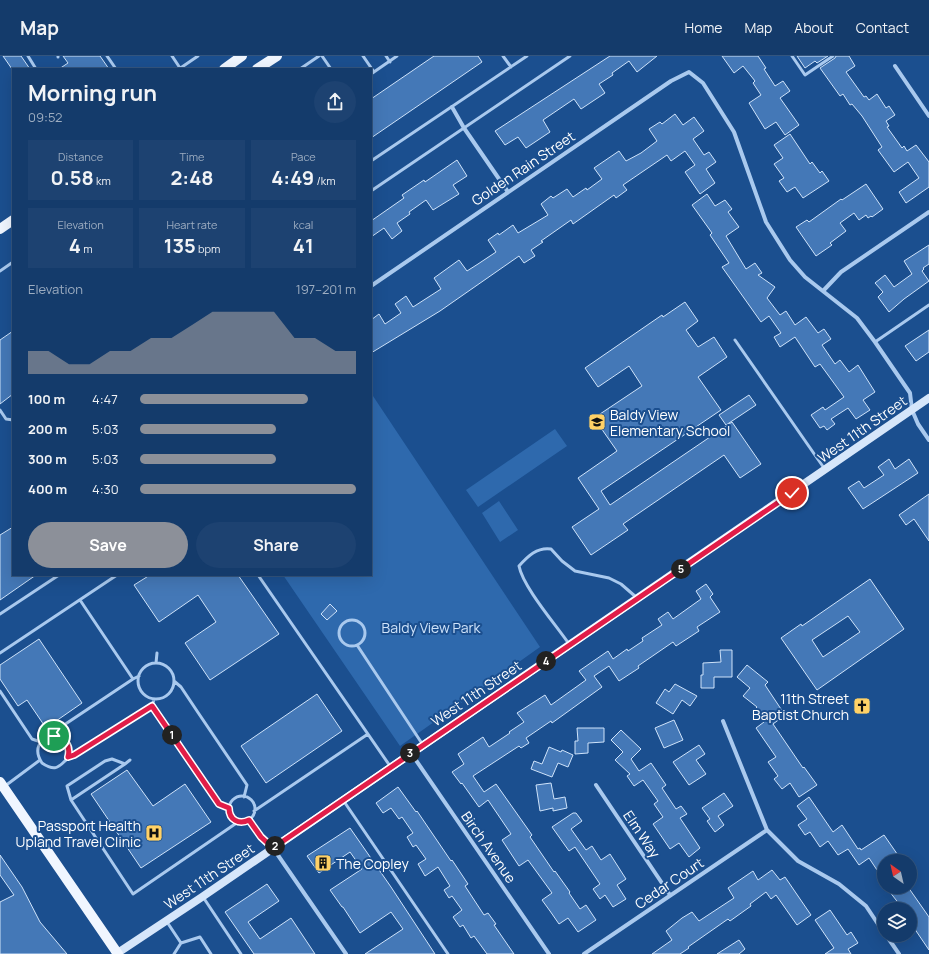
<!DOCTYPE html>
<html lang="en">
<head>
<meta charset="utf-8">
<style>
	:root { --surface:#143b6b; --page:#1d4271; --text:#f1f3f6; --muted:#9dadc1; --line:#33557e; --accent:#8c9099 }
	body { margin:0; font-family:Manrope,sans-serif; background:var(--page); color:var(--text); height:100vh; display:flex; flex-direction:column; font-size:15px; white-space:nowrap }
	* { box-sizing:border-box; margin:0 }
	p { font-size:13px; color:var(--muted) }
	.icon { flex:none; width:22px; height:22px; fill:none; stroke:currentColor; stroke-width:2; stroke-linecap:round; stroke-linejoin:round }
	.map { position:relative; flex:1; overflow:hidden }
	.sheet { position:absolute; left:12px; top:12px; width:360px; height:508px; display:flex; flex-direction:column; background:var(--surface); border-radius:0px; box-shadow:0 4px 16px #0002,0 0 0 1px var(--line) }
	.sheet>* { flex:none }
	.needle { width:26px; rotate:326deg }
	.controls { position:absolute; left:877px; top:798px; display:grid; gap:8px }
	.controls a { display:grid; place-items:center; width:40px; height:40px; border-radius:50%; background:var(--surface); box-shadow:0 4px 16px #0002,0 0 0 1px var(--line); font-size:20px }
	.pin { position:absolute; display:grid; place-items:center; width:34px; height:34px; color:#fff; margin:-17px; border:2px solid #fff; border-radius:50%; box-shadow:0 1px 4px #0007 }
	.km { position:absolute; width:20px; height:20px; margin:-10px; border-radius:50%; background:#222; color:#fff; font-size:11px; line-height:20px; text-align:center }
	.round { display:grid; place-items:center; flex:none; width:42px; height:42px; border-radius:21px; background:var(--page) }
	.summary { display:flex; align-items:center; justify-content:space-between; height:68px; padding:0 16px }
	h1 { font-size:22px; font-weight:700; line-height:30px }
	.figures { display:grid; grid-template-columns:repeat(3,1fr); gap:6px; height:68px; padding:4px 16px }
	.figures div { display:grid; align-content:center; border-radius:0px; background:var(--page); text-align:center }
	.figures b { font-size:20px; font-weight:700 }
	.figures small { font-size:11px; font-weight:400 }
	.figures p { font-size:11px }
	.chart { height:112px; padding:8px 16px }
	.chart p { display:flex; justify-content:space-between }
	.chart svg { width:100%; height:72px; margin-top:4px; fill:var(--accent); opacity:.7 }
	.cta { display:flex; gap:8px; margin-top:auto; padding:8px 16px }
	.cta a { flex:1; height:46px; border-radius:24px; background:var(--accent); color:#fff; font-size:16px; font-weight:700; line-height:46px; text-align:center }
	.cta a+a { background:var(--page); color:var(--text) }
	ul { padding:0 16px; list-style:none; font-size:13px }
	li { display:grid; grid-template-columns:64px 48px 1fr; align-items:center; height:30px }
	li i { height:10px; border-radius:5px; background:var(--accent) }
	header { display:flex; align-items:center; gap:24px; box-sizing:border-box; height:56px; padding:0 20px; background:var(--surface); border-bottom:1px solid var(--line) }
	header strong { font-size:19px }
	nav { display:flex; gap:22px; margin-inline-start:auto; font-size:14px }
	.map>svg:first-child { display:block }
	.green { fill:#2e69ad }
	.building { fill:#4478b7; stroke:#cfe3fa; fill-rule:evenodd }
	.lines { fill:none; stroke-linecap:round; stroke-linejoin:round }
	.lane { stroke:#a9c9ee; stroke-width:3 }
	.street { stroke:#a9c9ee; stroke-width:4 }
	.secondary { stroke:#d6e6fa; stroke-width:8 }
	.primary { stroke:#f0f6ff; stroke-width:10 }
	.route-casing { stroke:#fff; stroke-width:8 }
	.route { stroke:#e11d48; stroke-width:5 }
	.labels { text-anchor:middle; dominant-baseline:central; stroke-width:4; stroke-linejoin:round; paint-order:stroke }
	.street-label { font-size:14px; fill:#fff; stroke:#1b4f8f }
	.poi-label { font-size:14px; fill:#fff; stroke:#1b4f8f; text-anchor:start }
	.park-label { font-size:14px; fill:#cfe3fa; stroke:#1b4f8f }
</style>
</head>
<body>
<header>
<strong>Map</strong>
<nav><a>Home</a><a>Map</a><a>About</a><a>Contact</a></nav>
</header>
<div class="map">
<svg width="929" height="898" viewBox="0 0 929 898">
	<rect width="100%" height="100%" fill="#1b4f8f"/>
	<!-- green -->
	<path class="green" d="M371 337 540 591 400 690 283 519H371Z
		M555 373 567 390 478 451 466 434Z
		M499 445 518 474 500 486 482 457Z"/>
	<!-- building -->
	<path class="building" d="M3 0H21L30 13H12Z
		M63 0H100L109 13H59L68 7Z
		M434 0H478L482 6 371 82V43Z
		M610 0H657L637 16 629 5 612 17 613 19 599 28 605 37 581 53 574 43 543 64 550 76 526 92 518 81 505 89 495 75Z
		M722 0H758L766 12 764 13 775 30 783 25 790 35 780 42 799 69 785 79 776 66 765 73 749 47 761 39 753 27 755 25 743 10 734 17Z
		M797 0H828L817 7 815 5 805 12Z
		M836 0H849L855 10 846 16 864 41 866 40 869 44 877 38 886 52 889 50 895 59 886 65 889 70 887 71 902 92 904 90 907 95 916 89 929 106V131L906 147 899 136 919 122 908 106 894 116 878 94 882 91 862 60 852 48 850 49 843 38 840 40 820 12 835 2Z
		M675 58 683 69 694 61 704 75 693 83 704 99 709 96 716 106 706 113 715 127 700 138 685 116 695 109 685 95 671 105 667 99 623 129 627 134 616 142 614 139 573 168 571 164 541 185 543 186 531 194 535 200 524 207 519 200 440 255 371 297V264L379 258 385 268 401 257 395 248 406 240 413 251 441 233 434 222 459 204 467 215 478 208 496 196 488 184 498 177 499 179 513 169 518 177 548 159 541 148 551 140 553 142 567 133 573 141 586 132 587 134 602 123 594 112 619 95 626 105 641 97 657 85 649 73 660 66 662 68Z
		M790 78 810 108 812 106 820 117 822 115 829 125 803 142 795 131 787 136 779 125 784 122 774 108 783 102 774 89Z
		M457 104 467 120 453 129 459 138 433 154 426 144 409 156 410 158 397 167 402 175 392 183 384 172 371 181V165L404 142 402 139 424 124 425 126Z
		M866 128 883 153 872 161 871 160 868 162 866 159 859 164 854 157 840 167 846 175 830 187 832 189 816 200 796 171 807 164 809 166 841 143 842 144Z
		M707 138 715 150 725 144 732 153 728 156 739 171 726 180 746 213 755 207 762 217 758 219 775 231 767 242 780 259 786 255 795 269 806 261 818 277 824 273 831 283 822 289 835 308 840 304 849 316 858 309 875 336 863 344 870 354 856 363 848 352 831 363 835 368 827 374 824 370 820 372 811 359 823 351 825 354 844 341 820 308 815 311 795 281 780 291 774 281 781 277 769 260 761 266 722 211 729 207 710 179 712 177 692 149Z
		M929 189V208L923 212 924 213 922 215 929 225 904 243 889 256 878 241 883 236 875 227 885 219 894 231 912 218 904 205Z
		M685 246 698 265 686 274 698 291 714 281 727 301 698 321 721 354 601 435 610 449 732 366 761 408 740 422 724 399 623 468 628 474 591 499 572 471 599 453 578 422 617 395 594 362 642 330 629 310 598 331 585 312 662 259 663 261Z
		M929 274V296L916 305 905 290Z
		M13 275V338L0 348V284Z
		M749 339 756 349 726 369 719 359Z
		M889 403 895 413 909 403 918 417 863 453 848 432 859 425 864 432 884 419 878 411Z
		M929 438V485L914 463 906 469 899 459Z
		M13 471V519H36L0 544V479Z
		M150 519H238L279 578 210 624 185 587 216 566 198 539 159 566 134 529Z
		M870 523 904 573 817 634 781 582 801 568 802 570ZM848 560 860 576 823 601 812 584Z
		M706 528 713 538 710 541 720 556 697 571 699 575 676 590 673 586 638 610 639 612 619 625 609 610 594 620 602 631 552 667 551 665 526 682 529 687 521 692 519 690 473 720 484 736 496 728 532 779 530 781 554 816 555 815 570 836 569 837 580 853 586 849 596 864 578 876 568 862 559 868 550 855 542 844 552 837 528 804 519 810 502 784 511 778 488 744 479 751 462 727 461 728 452 716 464 708 458 698 483 681 489 691 510 677 509 676 524 666 517 657 545 639 551 649 586 624 579 615 608 595 613 603 627 593 628 595 643 585 642 582 662 569 658 563 668 556 673 563 701 543 696 535Z
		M330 548 337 555 327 564 321 558Z
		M39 583 82 647 46 672 27 644 18 650 0 623V609Z
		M720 594H732V621H714V632H701V619H703V607L721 606Z
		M747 609 768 626 765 629 785 659 773 668 803 712 804 711 817 729 799 741 790 727 782 733 774 723 778 720 768 706 776 701 756 672 764 666 755 653 757 651 743 640 750 632 737 621Z
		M675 628 697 640 690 650 682 644 673 658 656 647 665 633 669 636Z
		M317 638 342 675 266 727 241 690Z
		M674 664 683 684 664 692 655 672Z
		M577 672H604V686L588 687V697L575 698V685H578Z
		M621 674 641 693 631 703 639 715 651 707 666 729 662 732 676 753 681 750 687 758 680 762 700 792 689 801 679 787 670 793 653 768 663 761 654 748 658 745 643 724 634 730 627 720 630 718 615 704 623 696 611 684Z
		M699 689 705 698 696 704 706 718 689 729 673 706Z
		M549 691 561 696 562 694 573 699 568 711 558 707 552 721 531 713 534 705 542 708Z
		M127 714 153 750 185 728 211 766 141 812 91 738Z
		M551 727 554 743 565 741 567 752 553 755V752L540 755 536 729Z
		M398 731 416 756 417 755 451 805 452 804 468 828 465 830 484 859 488 857 496 868 494 869 514 898H487L474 880 471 882 463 869 460 871 453 861 462 854 452 840 449 842 444 834 450 830 438 811 425 820 418 808 426 803 416 789 413 791 407 781 413 777 402 761 399 763 391 752 383 757 376 747Z
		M724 737 733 750 718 760 724 769 715 776 707 765 710 763 702 752Z
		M809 741 833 776 842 769 858 793 860 792 861 794 884 779 902 805H884V809L877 814 869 802 859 809 848 793 838 799 828 785 820 791 810 776 805 779 798 769 807 763 797 750Z
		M573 757H576L582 765 571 773 586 794 592 790 601 804 610 798 626 823 617 829 626 843 613 851 605 839 600 843 593 833 600 828 575 791 569 795 552 771Z
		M350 772 391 831 435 898H365L403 873 391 856 360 877 343 851H342L330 834 362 813 350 796 319 817 307 800Z
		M0 799 22 831 40 866 67 898H0V846L14 839 0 819Z
		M772 814 780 824 785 821 811 859 797 869 776 839 771 843 766 836 750 848 751 850 730 865 728 863 688 891 689 892 680 898H652L672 884 666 875 682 862 692 856 699 865 734 842 728 832 753 815 758 824Z
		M267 828 279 845 248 866 260 883 291 862 315 898H254L225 856Z
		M886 831H908L929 861V894L910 866V853H903Z
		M830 854 847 879 851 876 858 887 848 893 851 898H825L834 892 815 864Z
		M739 884 745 893 739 898H717Z"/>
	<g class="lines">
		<!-- lane -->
		<path class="lane" d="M28 0 36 13
			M58 0V1
			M107 0 116 13
			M172 0 180 12
			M322 0 331 13
			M363 0 374 16
			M386 0 390 6
			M503 0 511 11
			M792 0 805 19 833 0
			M179 13 198 0
			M300 13 319 0
			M371 18 397 0
			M371 105 527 0
			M371 135 570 0
			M0 215 13 206
			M735 284 824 412
			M875 286 929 249
			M0 354 6 363 13 364
			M258 519 390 710
			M80 544 133 623
			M0 558 59 519
			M339 577a13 13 0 1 1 26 0a13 13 0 1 1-26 0Z
			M569 588C556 569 523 531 519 510 528 500 537 491 551 493L562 505 575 515 609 522 621 528 636 541
			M357 589 423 689
			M0 597 117 519
			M156 607 157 597
			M138 625a18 18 0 1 1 36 0a18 18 0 1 1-36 0Z
			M174 625 181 631 197 655 247 729 244 741
			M0 635 32 683 41 686
			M152 650 219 748 229 752
			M54 680 55 675 133 623 139 620
			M68 701C75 668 23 678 42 707 61 720 61 703 74 699L152 650 154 643
			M130 704 125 708 112 703 105 705 67 730 71 744 133 838 238 766
			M5 730 40 704
			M229 753a13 13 0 1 1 26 0a13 13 0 1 1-26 0Z
			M71 744 125 708
			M343 744 448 898
			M254 755 368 678
			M249 764 261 781 273 791
			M203 841 241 898
			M167 866 181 887
			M174 898 181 887 200 881 211 898"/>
		<!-- street -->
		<path class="street" d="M895 10 929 60
			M452 51 464 72 508 136
			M371 230 671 25 689 16 703 27 734 76 766 166 790 204 805 221 857 262 875 286 910 337 912 354 918 368 929 384
			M823 235 841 216 929 156
			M723 665 767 774 798 805 839 828 866 850 884 877
			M411 697 549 898
			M596 729 670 839
			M273 792 346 898
			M886 879 899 898
			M584 898 767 774"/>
		<!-- secondary -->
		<path class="secondary" d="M116 898 202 841 929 342"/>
		<!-- primary -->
		<path class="primary" d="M224 13 242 0
			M257 13 277 0
			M0 173 13 164
			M0 726 118 898"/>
	</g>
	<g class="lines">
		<!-- route casing -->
		<g class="route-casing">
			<path id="route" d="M54 680C65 682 71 690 68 701L74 699 152 650 219 748 229 752C229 764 239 769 249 764L261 781 273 792 792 437"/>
		</g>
		<!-- route -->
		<use href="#route" class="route"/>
	</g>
	<!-- icons -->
	<defs>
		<g id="school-square" transform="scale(0.9)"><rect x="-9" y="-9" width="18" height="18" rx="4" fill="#ffd166" stroke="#1b4f8f"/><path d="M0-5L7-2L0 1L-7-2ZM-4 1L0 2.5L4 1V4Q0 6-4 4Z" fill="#111"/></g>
		<g id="church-square" transform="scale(0.9)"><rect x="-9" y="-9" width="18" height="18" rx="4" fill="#ffd166" stroke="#1b4f8f"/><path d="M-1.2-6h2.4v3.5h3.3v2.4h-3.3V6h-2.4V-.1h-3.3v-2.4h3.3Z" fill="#111"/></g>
		<g id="hospital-square" transform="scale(0.9)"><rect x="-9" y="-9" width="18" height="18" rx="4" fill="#ffd166" stroke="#1b4f8f"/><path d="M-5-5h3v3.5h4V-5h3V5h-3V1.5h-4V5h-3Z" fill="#111"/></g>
		<g id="building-square" transform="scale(0.9)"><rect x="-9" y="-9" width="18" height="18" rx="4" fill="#ffd166" stroke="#1b4f8f"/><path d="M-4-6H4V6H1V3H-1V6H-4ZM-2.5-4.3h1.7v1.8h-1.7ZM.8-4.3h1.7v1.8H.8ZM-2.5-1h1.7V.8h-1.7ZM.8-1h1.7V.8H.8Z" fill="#111"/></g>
	</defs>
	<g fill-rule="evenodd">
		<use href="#school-square" x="597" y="366"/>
		<use href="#church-square" x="862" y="650"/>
		<use href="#hospital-square" x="154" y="777"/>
		<use href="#building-square" x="323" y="807"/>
	</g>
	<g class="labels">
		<!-- street labels -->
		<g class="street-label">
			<text transform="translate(523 112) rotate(-34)">Golden Rain Street</text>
			<text transform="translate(862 373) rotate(-35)">West 11th Street</text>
			<text transform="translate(476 637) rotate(-34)">West 11th Street</text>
			<text transform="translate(642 778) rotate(56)">Elm Way</text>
			<text transform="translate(489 791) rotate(55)">Birch Avenue</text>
			<text transform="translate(209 820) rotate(-34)">West 11th Street</text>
			<text transform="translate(669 827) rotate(-34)">Cedar Court</text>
		</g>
		<!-- poi labels -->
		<g class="poi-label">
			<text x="610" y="358">Baldy View<tspan x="610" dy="16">Elementary School</tspan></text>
			<text x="849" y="642" text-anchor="end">11th Street<tspan x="849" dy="16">Baptist Church</tspan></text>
			<text x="141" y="769" text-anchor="end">Passport Health<tspan x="141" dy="16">Upland Travel Clinic</tspan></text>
			<text x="336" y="807">The Copley</text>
		</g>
		<!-- park labels -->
		<g class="park-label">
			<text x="431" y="571">Baldy View Park</text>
		</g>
	</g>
</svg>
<div class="controls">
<a><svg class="needle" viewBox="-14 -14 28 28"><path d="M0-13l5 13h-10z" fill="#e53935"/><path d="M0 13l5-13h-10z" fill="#9dadc1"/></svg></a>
<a><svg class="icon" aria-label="layers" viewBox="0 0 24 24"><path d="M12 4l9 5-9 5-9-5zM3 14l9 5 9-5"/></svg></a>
</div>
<div class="pin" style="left:54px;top:680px;background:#1e9e55"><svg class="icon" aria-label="arrive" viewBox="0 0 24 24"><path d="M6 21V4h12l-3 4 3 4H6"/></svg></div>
<div class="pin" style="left:792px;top:437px;background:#d93025"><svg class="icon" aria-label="check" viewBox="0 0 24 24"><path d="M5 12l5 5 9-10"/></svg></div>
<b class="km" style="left:172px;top:679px">1</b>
<b class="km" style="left:275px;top:790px">2</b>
<b class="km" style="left:410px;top:697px">3</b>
<b class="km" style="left:546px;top:605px">4</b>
<b class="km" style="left:681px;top:513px">5</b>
<section class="sheet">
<div class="summary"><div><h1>Morning run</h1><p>09:52</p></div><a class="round"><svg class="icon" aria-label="share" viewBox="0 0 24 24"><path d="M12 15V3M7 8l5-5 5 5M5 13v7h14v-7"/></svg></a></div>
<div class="figures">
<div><p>Distance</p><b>0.58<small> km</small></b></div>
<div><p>Time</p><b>2:48</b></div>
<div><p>Pace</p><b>4:49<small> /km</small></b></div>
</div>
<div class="figures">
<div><p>Elevation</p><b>4<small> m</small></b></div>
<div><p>Heart rate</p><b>135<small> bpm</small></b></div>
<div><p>kcal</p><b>41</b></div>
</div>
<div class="chart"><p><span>Elevation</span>197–201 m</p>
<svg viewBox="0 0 160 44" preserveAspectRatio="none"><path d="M0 44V30L10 30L20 38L30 38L40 30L50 30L60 22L70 22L80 14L90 6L100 6L110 6L120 6L130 22L140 22L150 30L160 30V44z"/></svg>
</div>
<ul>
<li><b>100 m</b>4:47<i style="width:78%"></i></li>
<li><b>200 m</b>5:03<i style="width:63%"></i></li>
<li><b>300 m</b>5:03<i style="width:63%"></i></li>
<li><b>400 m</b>4:30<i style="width:100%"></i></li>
</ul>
<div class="cta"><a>Save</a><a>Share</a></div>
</section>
</div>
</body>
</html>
